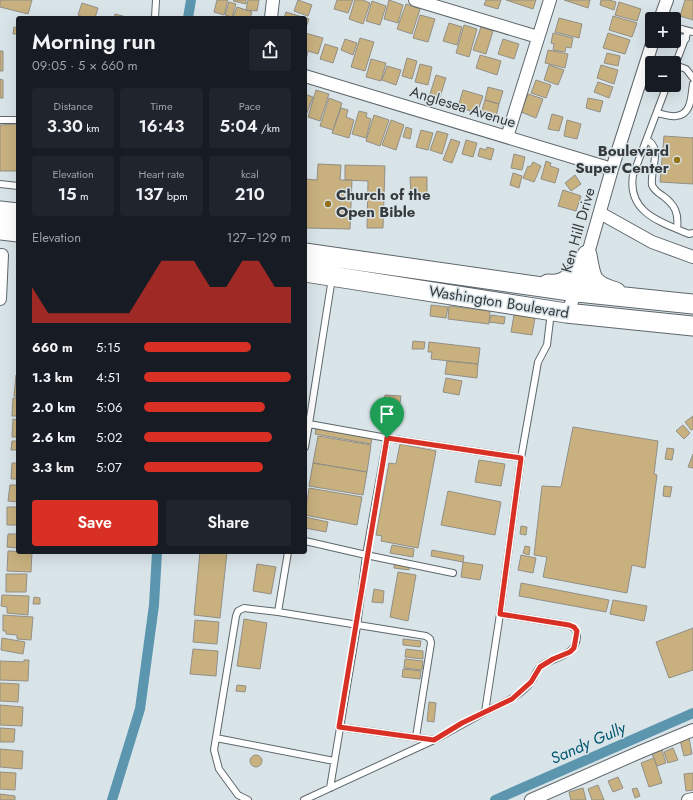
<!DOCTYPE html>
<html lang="en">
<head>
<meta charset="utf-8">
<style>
	:root { --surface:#171b24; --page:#20242c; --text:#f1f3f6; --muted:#9ea1a6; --accent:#d93025 }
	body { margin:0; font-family:Jost,sans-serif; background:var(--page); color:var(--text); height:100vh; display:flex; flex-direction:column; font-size:15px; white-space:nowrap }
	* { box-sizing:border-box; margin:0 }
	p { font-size:13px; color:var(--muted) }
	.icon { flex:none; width:22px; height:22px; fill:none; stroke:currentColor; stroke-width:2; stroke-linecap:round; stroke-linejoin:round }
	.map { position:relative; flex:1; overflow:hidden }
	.side { position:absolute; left:16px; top:16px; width:291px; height:538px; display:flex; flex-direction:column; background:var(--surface); border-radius:4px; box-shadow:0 4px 16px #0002 }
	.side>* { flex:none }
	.fabs { position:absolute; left:645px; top:12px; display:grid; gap:8px }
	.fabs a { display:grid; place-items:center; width:36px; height:36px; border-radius:4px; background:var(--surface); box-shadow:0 4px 16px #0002; font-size:20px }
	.pin { position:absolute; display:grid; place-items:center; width:34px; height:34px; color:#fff; margin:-41px -17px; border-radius:50% 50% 50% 0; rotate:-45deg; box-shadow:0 0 4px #0007 }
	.pin .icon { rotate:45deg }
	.round { display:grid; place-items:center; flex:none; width:42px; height:42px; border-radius:4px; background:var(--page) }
	.summary { display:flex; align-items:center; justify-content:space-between; height:68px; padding:0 16px }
	h1 { font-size:22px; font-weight:600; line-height:30px }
	.figures { display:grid; grid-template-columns:repeat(3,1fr); gap:6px; height:68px; padding:4px 16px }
	.figures div { display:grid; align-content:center; border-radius:4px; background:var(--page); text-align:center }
	.figures b { font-size:17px; font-weight:600 }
	.figures small { font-size:11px; font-weight:400 }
	.figures p { font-size:11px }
	.chart { height:112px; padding:8px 16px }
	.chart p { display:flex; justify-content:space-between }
	.chart svg { width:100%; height:72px; margin-top:4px; fill:var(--accent); opacity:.7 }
	.cta { display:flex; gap:8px; margin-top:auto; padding:8px 16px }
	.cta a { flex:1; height:46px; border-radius:4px; background:var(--accent); color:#fff; font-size:16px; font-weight:600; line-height:46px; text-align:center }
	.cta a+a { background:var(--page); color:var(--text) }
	ul { padding:0 16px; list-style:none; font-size:13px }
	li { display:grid; grid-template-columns:64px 48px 1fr; align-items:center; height:30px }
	li i { height:10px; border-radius:5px; background:var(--accent) }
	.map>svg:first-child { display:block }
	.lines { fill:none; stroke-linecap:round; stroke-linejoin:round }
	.canal { stroke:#5b96ae; stroke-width:10 }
	.building { fill:#c8b17f; stroke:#928f86 }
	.service-casing { stroke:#5e676b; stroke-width:8 }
	.minor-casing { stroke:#5e676b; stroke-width:14 }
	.trunk-casing { stroke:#5e676b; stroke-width:21 }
	.service { stroke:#fff; stroke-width:6 }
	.minor { stroke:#fff; stroke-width:12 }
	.trunk { stroke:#fff; stroke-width:19 }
	.route-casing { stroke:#fff; stroke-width:8 }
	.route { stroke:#d93025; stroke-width:5 }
	.poi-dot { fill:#937218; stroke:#d9e4e9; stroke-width:1.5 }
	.labels { text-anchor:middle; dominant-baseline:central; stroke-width:3; stroke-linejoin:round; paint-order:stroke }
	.street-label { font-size:15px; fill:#363a3c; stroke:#d9e4e9 }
	.poi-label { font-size:15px; font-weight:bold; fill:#363a3c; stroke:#d9e4e9; text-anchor:end }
	.water-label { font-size:16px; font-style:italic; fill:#005670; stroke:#d9e4e9 }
</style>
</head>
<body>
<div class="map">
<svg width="693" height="800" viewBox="0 0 693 800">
	<rect width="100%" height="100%" fill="#d9e4e9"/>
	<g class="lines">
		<!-- canal -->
		<path class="canal" d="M188 18 191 0
			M112 800 140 709 154 605 157 552
			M495 800 693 713"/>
	</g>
	<!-- building -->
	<path class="building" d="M0 0H32L28 14 0 7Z
		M217 0H228L224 15 214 12Z
		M234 0H246V4L233 1Z
		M248 0H259L257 11 246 10Z
		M298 0 312 5 308 16 294 11Z
		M337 0H353L348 13 334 9Z
		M355 0H363L370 3 363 24 349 19Z
		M389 0 403 5 398 23 384 19Z
		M486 0H501L498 9 484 5Z
		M506 0H536L533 9Z
		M564 0H590L588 8Z
		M601 0H609L616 2 614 10 600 5Z
		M685 0H693V20L680 16Z
		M372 1 386 6 380 25 366 21Z
		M229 2 236 4 232 17 225 15Z
		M619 2 641 9 637 21 615 15Z
		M82 3 98 8 95 18H86L78 15Z
		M406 4 420 9 412 34 397 29Z
		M237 7 252 12 250 18 233 17Z
		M286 12 309 19 305 30V18H284Z
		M115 14 130 18H114Z
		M420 15 435 19 428 42 413 38Z
		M613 16 637 23 632 37 609 30Z
		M559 18 582 24 579 38 555 32Z
		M449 23 462 27 457 45 443 41Z
		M464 25 477 29 469 57 456 53Z
		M14 27 18 28V34H13Z
		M481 27 493 31 486 54 473 50Z
		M305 33 323 38 318 54 308 51 306 60Z
		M553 33 573 38 571 48 566 47 565 52 553 50 554 44 551 43Z
		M608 33 630 40 625 54 603 48Z
		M360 38 374 42 365 71 351 67Z
		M345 39 357 43 353 55 341 50Z
		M503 39 519 44 514 59 498 54Z
		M325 44 338 48 333 63 320 59Z
		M548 50 568 54 565 68 545 63Z
		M0 51H3V71H0Z
		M607 53 620 56 618 66 604 63Z
		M480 55 501 61 497 75 476 68Z
		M407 58 417 61 412 79 402 76Z
		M371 59 386 63 381 81 366 77Z
		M420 64 432 67 428 85 415 82Z
		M549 65 564 70 558 85 544 80Z
		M601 65 618 70 614 84 597 78Z
		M387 66 401 70 396 85 382 80Z
		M436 75 446 78 440 97 430 94Z
		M0 79 3 80V98H0Z
		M536 80 551 85 546 98 531 93Z
		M598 82 613 87 609 98 594 92Z
		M488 87 503 91 499 104 485 100Z
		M316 90 329 94 320 121 308 117Z
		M463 90 483 96 477 113 458 107Z
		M305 94 313 97 305 118Z
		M528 94 543 99 536 118 521 112Z
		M329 98 342 103 333 130 320 126Z
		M588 98 603 101 600 112 586 108Z
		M485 100 499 104 496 117 481 113Z
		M341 108 348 110 346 117 354 120 349 138 332 133Z
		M359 111 367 113 366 117 371 119 366 138 352 134Z
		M552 114 563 117 559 131 548 129Z
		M374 115 389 120 380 146 366 141Z
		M391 120 404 125 396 150 382 145Z
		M567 120 581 124 577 139 564 136Z
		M18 124V171H0V125Z
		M406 127 412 129 410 139 403 137Z
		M421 130 433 133 428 150 416 147Z
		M437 131 448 134 442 154 430 150Z
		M664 136 693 138V137V184L660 182Z
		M451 139 460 142 452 163 443 160Z
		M466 140 477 143 473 157 462 154Z
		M487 147 494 149 491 160 478 156 480 148 486 150Z
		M514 154 525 157 522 170 511 168Z
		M546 161 551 163 550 166 559 169 555 183 541 179Z
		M533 162 541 166 534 182 523 178 528 166 530 167Z
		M318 164 341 165 340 180H352L350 229 305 228V179L317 180Z
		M345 165 385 166 383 228H367L368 181 345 180Z
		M513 173 522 176 519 188 510 185Z
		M575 175 581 184 571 191 565 183Z
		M410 177H427V195L411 196Z
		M563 190 581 196 576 211 558 206Z
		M431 305 448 307 446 318 430 316Z
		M449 306 490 311 489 324 448 319Z
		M491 315 505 317 504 324 489 322Z
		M514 315 535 318 532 335 511 332Z
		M413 341 425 342 424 349H412Z
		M429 342 480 348 478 364 431 359 432 352H428Z
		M447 361 478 364 477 378 445 374Z
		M16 375H18V397L14 396Z
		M446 378 462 381 459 395 443 392Z
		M385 395 401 396 400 403 384 402Z
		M13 398H18V416H12Z
		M693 416V429L691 430 685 422Z
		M13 419 18 420V437H12Z
		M683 425 690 433 684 439 676 431Z
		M573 427 658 441 654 474 657 475 645 568 632 565 627 593 543 577 547 557 534 555 542 486 561 487Z
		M316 428 372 438 371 444 315 434Z
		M318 436 371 445 367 472 313 463Z
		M12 441H18V450H11Z
		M400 444 436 451 418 548 381 541 382 536 376 535 389 463 396 464Z
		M667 448 674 449 672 460 665 459Z
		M693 454V468L688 467Z
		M479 460 505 464 501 486 475 482Z
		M12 463H18V479H11Z
		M313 463 367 472 363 495 309 486Z
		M10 485H18V502L8 501Z
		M664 486 672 487 670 497 663 496Z
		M309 488 362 497 357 525 305 515Z
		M448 491 501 502 495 535 441 525Z
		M7 507H18V525H7Z
		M305 517 328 522 326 532 305 528Z
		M521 526 527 527 526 535 520 534Z
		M8 534H18V548L7 547Z
		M392 545 414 549 413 557 390 553Z
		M525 546 530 547 529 555 523 553Z
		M432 550 464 556 463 562 431 556Z
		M8 551 32 552 31 572 7 571Z
		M200 552H227L220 618 194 615Z
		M521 555 536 558 533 573 518 570Z
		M395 559 411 561 409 570 394 568Z
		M463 562 483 565 480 580 461 577Z
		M257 564 276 567 271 594 253 591Z
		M398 572 416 575 408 621 390 617Z
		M6 574H27L26 592H6Z
		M521 583 609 600 606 612 519 596Z
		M374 589 384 591 383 603 372 602Z
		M2 595 29 596 28 615 7 613V607L1 606Z
		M34 597 40 598V604H33Z
		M613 600 647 606 644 621 610 614Z
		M3 615 33 617 31 640 17 639V635L6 634V631H3Z
		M244 619 267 623 260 669 237 666Z
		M195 620 219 622 217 644 193 642Z
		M693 628V670L669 678 656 642Z
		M2 638 25 642 23 654 1 650Z
		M403 639 421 641 420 647 403 645Z
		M193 649 218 651 216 676 190 674Z
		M406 649 423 651V659L405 657Z
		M405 659 423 661 422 670 404 668Z
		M24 660H29L28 681 0 680V661L24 662Z
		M403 669 421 671 420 679 402 677Z
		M0 683 19 684 18 702 0 701Z
		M237 685 246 686 245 692 236 691Z
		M429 702 436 703 434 722 427 721Z
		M0 705 23 707 22 726 0 725Z
		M0 728 15 729 14 742H0Z
		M689 738 692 754 684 756 680 740Z
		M673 748 678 760 668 763 664 752Z
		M0 749 23 751 22 769 0 767Z
		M662 750 666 763 657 766 652 754Z
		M250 761a6 6 0 1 1 12 0a6 6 0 1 1-12 0Z
		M654 758 662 783 649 787 641 763Z
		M0 772 16 773 15 790 0 789Z
		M693 773V790L686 791 684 774Z
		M618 777 623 788 613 792 608 781Z
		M598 785 604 800H592L588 789Z
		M583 788 586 800H571L569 792Z
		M637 788 640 796 635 798 632 789Z
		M0 794 15 796V800H0Z"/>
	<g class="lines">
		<!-- service casing -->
		<g class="service-casing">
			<path id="service" d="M155 18 156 0
				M674 27 693 32
				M674 35 686 39
				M675 65 686 69 693 78
				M674 68 688 31
				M667 85 633 175C627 213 661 222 689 234L693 233
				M657 113C663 114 670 117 676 116 692 115 691 95 693 84
				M0 120H18
				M647 140C663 148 650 170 652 185 654 190 658 193 663 196 675 205 679 213 677 229
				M0 184 18 186
				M332 278 309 424 387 438 521 458 538 362 547 345 551 312
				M305 447 309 424H306
				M305 541 366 555 387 438
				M278 612 426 636 430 639 431 643 416 737
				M485 712C501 704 520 697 531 682 535 677 536 670 541 666 555 656 576 657 577 636 577 630 575 628 569 625L500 614
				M339 727 434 740
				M216 738 334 761
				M330 788 357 626 366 555 453 573
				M248 800 238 795 219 769 214 750 236 616 238 611 244 608 278 612 288 552
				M304 800 434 740 485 712 500 614 521 458"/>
		</g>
		<!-- minor casing -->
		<g class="minor-casing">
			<path id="minor" d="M415 0 538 37
				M271 18 273 0
				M660 19 667 0
				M305 76 612 169
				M507 137 550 0
				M600 213 652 242 693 257
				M0 299 2 255
				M566 313 577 292 612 169 653 41
				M531 800 640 752 693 730
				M688 800 693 799"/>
		</g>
		<!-- trunk casing -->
		<g class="trunk-casing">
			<path id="trunk" d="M0 211 18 213
				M0 230 18 232
				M305 253 577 292 693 304
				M587 255C591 279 591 285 616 292
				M305 272 566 313 693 326
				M548 284C568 287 578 270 587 255"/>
		</g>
		<!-- service -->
		<use href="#service" class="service"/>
		<!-- minor -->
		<use href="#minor" class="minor"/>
		<!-- trunk -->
		<use href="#trunk" class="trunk"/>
	</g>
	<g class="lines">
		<!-- route casing -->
		<g class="route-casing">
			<path id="route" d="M387 438 521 458 500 614 569 625 574 627 577 631 574 648 570 652 553 659 540 667 531 682 512 699 462 723 434 740 339 727Z"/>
		</g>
		<!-- route -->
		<use href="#route" class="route"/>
	</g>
	<!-- markers -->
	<g class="poi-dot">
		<circle cx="677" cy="160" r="4"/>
		<circle cx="328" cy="204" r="4"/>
	</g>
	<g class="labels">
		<!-- street labels -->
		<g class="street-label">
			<text transform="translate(463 107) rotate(17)">Anglesea Avenue</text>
			<text transform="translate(578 230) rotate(-74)">Ken Hill Drive</text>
			<text transform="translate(499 302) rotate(9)">Washington Boulevard</text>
		</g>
		<!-- poi labels -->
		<g class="poi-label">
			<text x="669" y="151">Boulevard<tspan x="669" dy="17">Super Center</tspan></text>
			<text x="336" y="195" text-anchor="start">Church of the<tspan x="336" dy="17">Open Bible</tspan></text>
		</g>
		<!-- water labels -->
		<g class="water-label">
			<text transform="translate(588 743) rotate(-24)">Sandy Gully</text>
		</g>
	</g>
</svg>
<div class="fabs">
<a>+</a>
<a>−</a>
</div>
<div class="pin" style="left:387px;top:438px;background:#1e9e55"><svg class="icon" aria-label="arrive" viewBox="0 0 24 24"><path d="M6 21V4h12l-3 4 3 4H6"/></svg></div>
<section class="side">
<div class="summary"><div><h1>Morning run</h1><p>09:05 · 5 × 660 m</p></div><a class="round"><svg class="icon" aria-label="share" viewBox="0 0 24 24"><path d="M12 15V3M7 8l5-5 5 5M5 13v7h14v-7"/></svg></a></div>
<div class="figures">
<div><p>Distance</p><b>3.30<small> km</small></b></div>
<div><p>Time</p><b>16:43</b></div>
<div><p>Pace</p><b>5:04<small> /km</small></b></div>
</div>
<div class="figures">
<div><p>Elevation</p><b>15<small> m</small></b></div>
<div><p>Heart rate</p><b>137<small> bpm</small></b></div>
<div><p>kcal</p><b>210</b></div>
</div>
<div class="chart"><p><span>Elevation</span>127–129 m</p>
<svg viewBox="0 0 160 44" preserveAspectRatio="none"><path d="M0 44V22L10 38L20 38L30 38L40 38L50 38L60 38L70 22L80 6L90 6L100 6L110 22L120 22L130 6L140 6L150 22L160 22V44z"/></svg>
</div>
<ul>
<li><b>660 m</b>5:15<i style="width:73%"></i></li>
<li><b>1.3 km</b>4:51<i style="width:100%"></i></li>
<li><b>2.0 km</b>5:06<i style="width:82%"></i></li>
<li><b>2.6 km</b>5:02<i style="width:87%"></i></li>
<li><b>3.3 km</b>5:07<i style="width:81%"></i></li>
</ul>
<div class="cta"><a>Save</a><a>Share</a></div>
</section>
</div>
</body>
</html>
